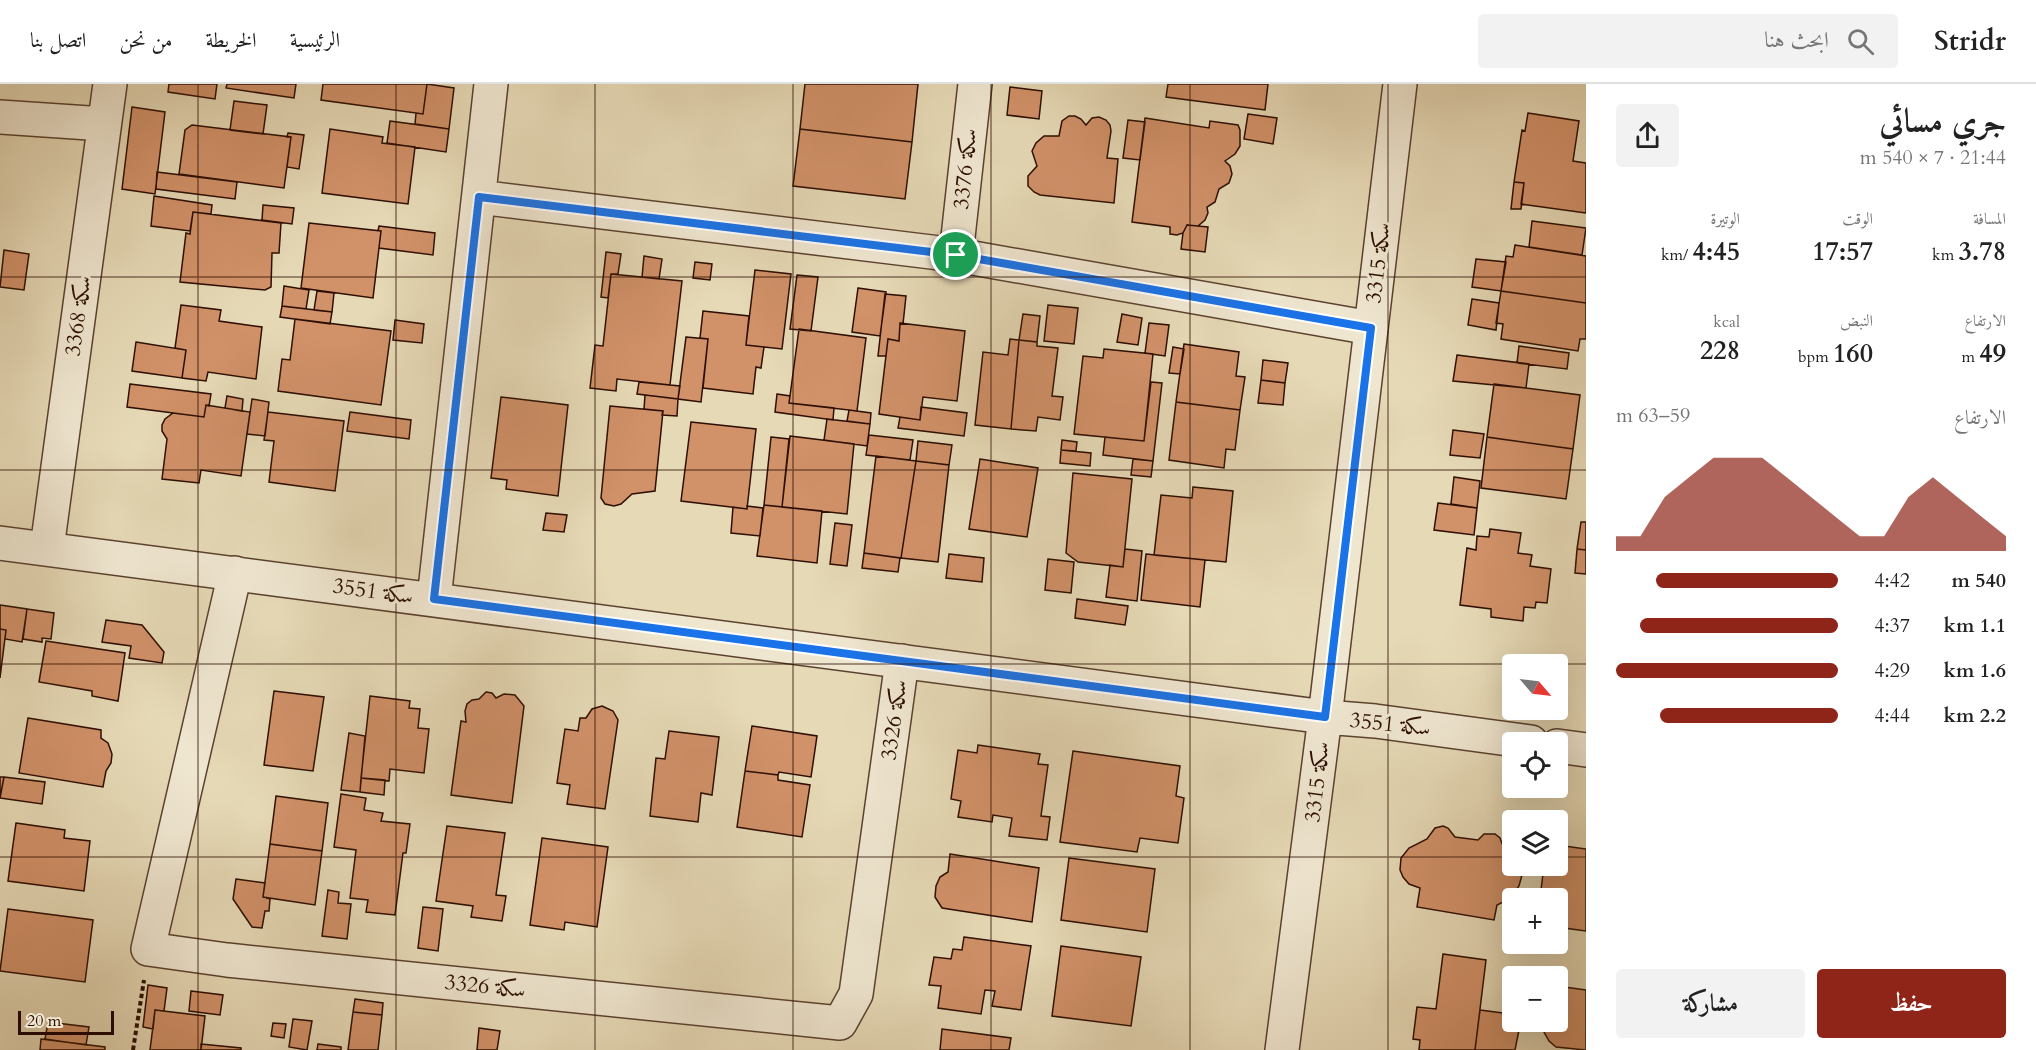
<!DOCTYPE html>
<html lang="ar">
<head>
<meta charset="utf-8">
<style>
	:root { --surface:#fff; --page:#f2f2f2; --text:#222; --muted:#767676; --line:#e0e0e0; --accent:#8f2418 }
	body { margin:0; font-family:Cardo,Amiri,serif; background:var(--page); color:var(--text); direction:rtl; height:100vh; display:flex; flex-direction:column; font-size:22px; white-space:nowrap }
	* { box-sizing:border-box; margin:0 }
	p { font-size:20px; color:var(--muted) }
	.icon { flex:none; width:33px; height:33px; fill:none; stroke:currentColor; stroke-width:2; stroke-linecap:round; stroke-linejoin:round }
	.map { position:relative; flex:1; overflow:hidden; direction:ltr }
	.sheet { display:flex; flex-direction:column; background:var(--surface); width:450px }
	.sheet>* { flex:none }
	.needle { width:39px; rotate:118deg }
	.fabs { position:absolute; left:1502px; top:570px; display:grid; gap:12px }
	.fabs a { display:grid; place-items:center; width:66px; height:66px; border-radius:6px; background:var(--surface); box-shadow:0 6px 24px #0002; font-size:30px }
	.scale { position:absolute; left:18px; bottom:15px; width:96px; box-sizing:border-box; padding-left:6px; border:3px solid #2d0e00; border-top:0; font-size:16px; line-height:21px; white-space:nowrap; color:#2d0e00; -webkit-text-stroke:4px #efe6d0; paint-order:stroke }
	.pin { position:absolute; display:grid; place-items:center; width:51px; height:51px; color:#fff; margin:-26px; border:3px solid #fff; border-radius:50%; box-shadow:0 2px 6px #0007 }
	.round { display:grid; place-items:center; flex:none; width:63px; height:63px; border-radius:6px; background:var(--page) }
	.summary { display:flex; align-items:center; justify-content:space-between; height:102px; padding:0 30px }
	h1 { font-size:33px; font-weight:700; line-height:45px }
	.stats { display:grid; grid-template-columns:repeat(3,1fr); gap:9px; height:102px; padding:6px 30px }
	.stats div { display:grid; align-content:center }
	.stats b { font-size:26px; font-weight:700 }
	.stats small { font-size:16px; font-weight:400 }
	.stats p { font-size:16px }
	.chart { height:168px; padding:12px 30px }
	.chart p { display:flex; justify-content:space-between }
	.chart svg { width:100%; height:108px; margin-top:6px; fill:var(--accent); opacity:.7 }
	.button { display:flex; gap:12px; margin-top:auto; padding:12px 30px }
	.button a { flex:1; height:69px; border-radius:6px; background:var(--accent); color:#fff; font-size:24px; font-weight:700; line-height:69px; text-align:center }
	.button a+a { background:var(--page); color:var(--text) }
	ul { padding:0 30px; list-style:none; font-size:20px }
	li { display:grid; grid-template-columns:96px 72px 1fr; align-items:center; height:45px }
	li i { height:15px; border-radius:8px; background:var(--accent) }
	header { display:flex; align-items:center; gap:36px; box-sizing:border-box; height:84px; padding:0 30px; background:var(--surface); border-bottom:2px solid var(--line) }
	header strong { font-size:28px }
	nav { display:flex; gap:33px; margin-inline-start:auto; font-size:21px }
	.search { width:420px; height:54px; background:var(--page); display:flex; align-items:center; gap:15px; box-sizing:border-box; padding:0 21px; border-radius:6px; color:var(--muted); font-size:22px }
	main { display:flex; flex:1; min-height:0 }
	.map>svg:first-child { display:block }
	.building { fill:#d19169; stroke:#2d0e00; stroke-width:1.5 }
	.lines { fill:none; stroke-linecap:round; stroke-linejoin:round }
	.minor-casing { stroke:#5b412e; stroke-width:36 }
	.tertiary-casing { stroke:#5b412e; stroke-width:36 }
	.path { stroke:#2d0e00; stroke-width:4; stroke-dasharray:4.5 3; stroke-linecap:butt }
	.minor { stroke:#efe6d0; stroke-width:33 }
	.tertiary { stroke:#efe6d0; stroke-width:33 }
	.route-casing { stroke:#fff; stroke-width:12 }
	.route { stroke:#1a73e8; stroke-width:8 }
	.grid { fill:none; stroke:#2d0e00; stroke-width:1.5; stroke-opacity:0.55 }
	.labels { text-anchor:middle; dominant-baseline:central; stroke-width:6; stroke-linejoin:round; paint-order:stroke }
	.street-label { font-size:22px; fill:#2d0e00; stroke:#efe6d0 }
</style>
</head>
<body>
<header>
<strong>Stridr</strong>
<div class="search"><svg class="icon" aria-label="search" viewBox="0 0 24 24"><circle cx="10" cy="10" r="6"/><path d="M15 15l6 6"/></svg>ابحث هنا</div>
<nav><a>الرئيسية</a><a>الخريطة</a><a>من نحن</a><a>اتصل بنا</a></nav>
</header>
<main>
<section class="sheet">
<div class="summary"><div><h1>جري مسائي</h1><p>21:44 · 7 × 540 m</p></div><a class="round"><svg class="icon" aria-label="share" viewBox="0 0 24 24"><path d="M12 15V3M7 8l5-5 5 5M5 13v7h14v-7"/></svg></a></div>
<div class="stats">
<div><p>المسافة</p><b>3.78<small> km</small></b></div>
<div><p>الوقت</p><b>17:57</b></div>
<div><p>الوتيرة</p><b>4:45<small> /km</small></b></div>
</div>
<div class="stats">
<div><p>الارتفاع</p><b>49<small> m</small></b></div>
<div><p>النبض</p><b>160<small> bpm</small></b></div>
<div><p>kcal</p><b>228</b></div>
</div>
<div class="chart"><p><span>الارتفاع</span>59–63 m</p>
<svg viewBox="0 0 160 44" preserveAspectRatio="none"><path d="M0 44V38L10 38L20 22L30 14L40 6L50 6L60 6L70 14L80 22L90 30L100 38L110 38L120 22L130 14L140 22L150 30L160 38V44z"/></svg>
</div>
<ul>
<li><b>540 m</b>4:42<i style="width:82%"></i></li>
<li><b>1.1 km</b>4:37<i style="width:89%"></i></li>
<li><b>1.6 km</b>4:29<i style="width:100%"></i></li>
<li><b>2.2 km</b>4:44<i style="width:80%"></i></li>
</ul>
<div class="button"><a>حفظ</a><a>مشاركة</a></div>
</section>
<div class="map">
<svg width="1586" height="966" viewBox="0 0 1586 966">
	<rect width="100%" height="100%" fill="#e6d9b6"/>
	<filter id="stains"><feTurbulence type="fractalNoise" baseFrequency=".00333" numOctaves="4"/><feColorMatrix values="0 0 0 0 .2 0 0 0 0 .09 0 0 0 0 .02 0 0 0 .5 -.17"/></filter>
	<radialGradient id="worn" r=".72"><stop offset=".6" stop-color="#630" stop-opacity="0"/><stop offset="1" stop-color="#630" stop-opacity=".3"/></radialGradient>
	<!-- building -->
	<path class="building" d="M169 0H217L215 15 168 8Z
		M227 0H296L294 14 226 4Z
		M323 0H427L423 30 321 16Z
		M427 0 454 4 449 45 415 40 416 29 423 30Z
		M805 0H918L912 58 800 45Z
		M1168 0H1268L1265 26 1166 13Z
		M1010 3 1042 7 1039 35 1007 31Z
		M234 17 267 21 263 50 230 46Z
		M132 23 165 28 155 110 122 105Z
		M1528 29 1579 37 1573 77 1586 79V129L1521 120 1524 99 1514 98 1522 46 1525 47Z
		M1248 30 1277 34 1273 60 1244 55Z
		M1069 32H1075L1081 35 1086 41 1092 34 1099 33 1106 36 1110 41 1111 47 1107 74 1118 75 1114 119 1040 111 1034 108 1028 102V92L1037 82 1032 67 1036 59 1044 52H1059L1062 37Z
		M1145 34 1209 44 1210 37 1238 41 1240 46V62L1235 70 1225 77 1230 82 1232 90 1229 99 1219 105 1215 118 1207 123 1208 129 1205 136 1198 142 1187 141 1183 149 1177 151 1170 150V143L1132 138Z
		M1128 36 1145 38 1140 76 1123 74Z
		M390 37 449 45 446 68 387 59Z
		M192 41 291 53 284 104 179 90 185 46Z
		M330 45 383 53 382 59 415 63 408 120 322 109Z
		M800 45 912 58 905 115 793 102Z
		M288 49 304 51 299 85 287 83 291 53H287Z
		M157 88 237 98 235 115 156 105Z
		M1514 98 1524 99 1521 125H1511Z
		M154 112 212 121 211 130 193 128 190 147 151 142Z
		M263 121 294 124 292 140 262 136Z
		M193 128 281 139 279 169H272L271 203 265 206 180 198 186 149 190 150Z
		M1532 137 1586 144 1582 171 1529 163Z
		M309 139 381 147 373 214 301 204Z
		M1187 141 1208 143 1205 168 1181 165 1183 149Z
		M379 142 435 149 433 171 379 164 381 147H378Z
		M1515 161 1586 172V219L1501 207 1506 172 1513 173Z
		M4 166 29 170 24 206 0 203Z
		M606 168 621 170 618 190H611L608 214 601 213Z
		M644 172 662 175 659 195 642 193Z
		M1476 175 1506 178 1501 207 1472 203Z
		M695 178 712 180 710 196 693 194Z
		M755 186 791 190 782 265 746 261Z
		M611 190 682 197 670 301 617 295 616 307 590 304 595 261 603 262Z
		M797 191 818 193 811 247 790 245Z
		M284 202 309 206 306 225 282 222Z
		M858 204 886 208 880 252 852 248Z
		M317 207 334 209 332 228 314 226Z
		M1501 207 1586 219V255H1580L1578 267 1501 255 1503 240 1496 239Z
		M885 210 906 212 903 240 900 239 899 257 888 255 886 272H878Z
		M1472 215 1499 219 1496 246 1468 241Z
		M181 221 221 226 219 237 262 243 256 295 208 288 206 297 182 294 186 266 175 264Z
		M1048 221 1078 224 1074 260 1044 257Z
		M282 222 332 228 330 240 280 233Z
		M703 227 749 232 746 261 764 263 761 284 756 283 753 310 703 304 708 255 700 254Z
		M1023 230 1040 232 1037 258 1019 256Z
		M1122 230 1142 234 1138 261 1117 258Z
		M295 235 391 247 381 321 278 307 282 275 290 276Z
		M395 236 424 240 422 259 393 256Z
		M900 239 965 247 957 317 923 313 920 336 879 330 888 255 899 257Z
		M1149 239 1169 241 1165 272 1145 269Z
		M799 245 866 254 857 327 789 319Z
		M686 253 708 255 701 318 678 315Z
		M1010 255 1019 256 1011 345 975 341 983 268 1008 271Z
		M1019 256 1037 258V262L1058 264 1052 312 1063 313 1060 336 1038 333 1036 347 1011 345Z
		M136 258 186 266 182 294 132 287Z
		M1184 260 1239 268 1236 292 1245 293 1240 326 1176 318Z
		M1519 262 1569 269 1567 285 1517 279Z
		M1173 263 1184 265 1180 290 1169 289Z
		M1104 265 1153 270 1144 357 1074 350 1083 272 1103 274Z
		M1457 271 1529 280 1526 304 1453 297Z
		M1263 276 1288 279 1285 299 1261 296Z
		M1261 296 1285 299 1283 321 1258 319Z
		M639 298 680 302 678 315 637 310Z
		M1151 298 1162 299 1153 377 1103 371 1105 353 1144 357Z
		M130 300 211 310 209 322 206 321 204 333 127 323Z
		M1494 300 1580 311 1573 365 1487 353Z
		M777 310 790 312 789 319 834 324 833 336 775 328Z
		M645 311 678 315 677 332 662 331 663 327 644 325Z
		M227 312 243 315 242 327 225 324Z
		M501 313 568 321 558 412 506 405 507 396 491 394Z
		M252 315 269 318 265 352 247 350Z
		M1176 318 1240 326 1235 366 1226 365 1224 384 1169 376Z
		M206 321 250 328 241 392 201 386 199 399 162 395 167 355 162 347V341L165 335 173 329 204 333Z
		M610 322 663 327 655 407 632 410 621 420 614 422 605 420 601 414Z
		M921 323 967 329 964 352 898 344 900 333 920 336Z
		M849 326 871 329 870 340 847 337Z
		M268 328 344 337 335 407 269 398 274 357 264 356Z
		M350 328 411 336 409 355 347 347Z
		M827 335 870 340 867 362 824 356Z
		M691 338 756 345 747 425 681 417Z
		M1453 346 1484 350 1480 374 1450 371Z
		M869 351 913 356 910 376 866 371Z
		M790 352 854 360 847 430 782 423Z
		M771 353 789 355 782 423 764 421Z
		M1487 353 1573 365 1566 415 1481 404Z
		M1062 356 1077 358 1076 367 1061 366Z
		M918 357 952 361 949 381 916 377Z
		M1061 366 1091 369 1090 382 1060 379Z
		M876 372 916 377 901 474 864 469Z
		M980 375 1038 384 1027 453 969 445Z
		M1133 375 1153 377 1151 393 1131 391Z
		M916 377 949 381 938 478 901 474Z
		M1073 389 1132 395 1123 483 1078 478 1066 469Z
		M1454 393 1480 397 1477 424 1451 420Z
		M1193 403 1233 407 1226 478 1154 471 1161 411 1192 414Z
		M1438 419 1477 424 1474 451 1434 446Z
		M764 421 822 427 817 479 757 472Z
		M747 422 763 424 760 452 731 449 733 423 747 425Z
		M546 429 567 431 564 448 543 446Z
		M1581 438H1586V466L1577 465Z
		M835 439 852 441 847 482 830 480Z
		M1490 445 1521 449 1518 469 1532 471 1530 482 1551 485 1547 519 1536 518 1535 524 1524 523 1523 537 1491 533V525L1460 521 1467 464 1476 466 1477 452 1489 453Z
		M1125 465 1142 467 1137 517 1106 513 1110 481 1123 483Z
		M1577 465 1586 466V490L1575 489Z
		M864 469 900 474 898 488 862 484Z
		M949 470 984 474 982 498 946 494Z
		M1146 470 1205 476 1200 523 1141 516Z
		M1048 475 1074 478 1071 509 1045 506Z
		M1077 515 1128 522 1125 541 1075 534Z
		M0 521 27 525 22 558 5 555 6 546 0 545Z
		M27 525 54 529 51 555 42 554V558L23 555Z
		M106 536 142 541 164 568 162 579 129 574 131 562 102 558Z
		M0 545 6 546 0 594Z
		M46 557 125 569 118 617 92 612V607L39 598Z
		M274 607 324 613 313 687 264 681Z
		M486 608 492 609 496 614 504 610 515 611 524 622 512 719 451 711 461 637 466 638 465 627 467 620 472 616 479 615Z
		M370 612 410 617 409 624 420 625 418 644 429 645 424 689 390 685 389 697 361 694Z
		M602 622 613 627 618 636 605 725 567 720 570 701 557 699 565 645 578 647 580 634H586L592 625Z
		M28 634 101 646V654L108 659 112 670 111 679 106 687 103 703 19 689Z
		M752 642 817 652 811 693 779 688 778 691 745 687Z
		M669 647 719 653 712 711 701 709 698 738 650 732 656 674 665 675Z
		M349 649 365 652 360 708 341 706Z
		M978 661 1040 670 1038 680 1048 681 1041 732 1050 733 1047 756 1009 752 1012 734 993 731 992 738 958 733 961 717 951 715 958 666 977 669Z
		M1073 667 1180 682 1176 712 1184 714 1178 759 1140 754 1137 768 1060 758Z
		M745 687 778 691V696L810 701 802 753 737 743Z
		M0 693H4L0 714Z
		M4 693 45 698 42 720 0 714Z
		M361 694 385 696 384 711 360 708Z
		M341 710 366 714 364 726 383 729 381 737 410 740 406 769H403L395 831 366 828 368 816 350 814 356 766 334 763Z
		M276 712 328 719 322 767 270 760Z
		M16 739 65 746 64 754 90 757 84 807 8 797Z
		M447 742 505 749 496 811 506 812 502 837 471 833 473 822 436 817Z
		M1443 742 1448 744 1455 753 1478 756 1484 750H1495L1500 754 1503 762 1512 766V782H1521L1522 791 1519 802 1509 815 1497 821 1494 836 1417 823 1420 804 1409 800 1403 793 1400 786 1401 774 1409 764 1427 755 1435 744Z
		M542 754 608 763 597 843 565 838 564 846 530 841Z
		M270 760 322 767 315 821 263 813Z
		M1557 761 1586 765V847L1557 843V814H1540L1544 782H1557Z
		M950 770 1039 784 1032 838 942 824 935 813 936 802 940 793 948 788Z
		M1069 774 1155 785 1147 848 1061 836Z
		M236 795 265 799 263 813 270 815 269 827H265L262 844 252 843 233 815Z
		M328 806 339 808 338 819 351 820 347 855 322 852Z
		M423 823 443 825 438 867 418 864Z
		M8 825 93 836 85 898 0 887Z
		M964 853 1031 862 1021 926 992 922 995 907 985 906 981 930 938 924 941 902 929 901 934 873 951 875 953 865 962 866Z
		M1061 862 1141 873 1131 942 1052 932Z
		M1443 870 1486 876 1475 966H1419L1420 956 1413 955 1417 923 1436 925Z
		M148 901 167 904 164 927 155 926 153 945 143 943Z
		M1557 902 1586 906V966L1556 963 1549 957 1544 948V938H1557Z
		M191 907 223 911 220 931 189 927Z
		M355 915 383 919 382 931 353 928Z
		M155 926 205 932 201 966H150Z
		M1480 926 1510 930 1507 944 1519 946 1515 966H1475Z
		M353 928 382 931 378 966H348Z
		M293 935 312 937 307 966 289 963Z
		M48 938 89 943 86 961 45 955Z
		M273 939 286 940 284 954 271 952Z
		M479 944 500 947 497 966H477Z
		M942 945 1011 954 1009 966H940Z
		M41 955 105 963V966H40Z
		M201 960 241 964V966H201Z
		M318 960 341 963V966H317Z"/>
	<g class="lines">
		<!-- minor casing -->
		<g class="minor-casing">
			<path id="minor" d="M0 33 104 40
				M479 113 956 171 1371 244
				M956 171 975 0
				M47 464 110 0
				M235 489 148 865 227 876 840 939 856 910 902 577
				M434 515 491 0"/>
		</g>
		<!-- tertiary casing -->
		<g class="tertiary-casing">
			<path id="tertiary" d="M0 459 1325 633 1375 637 1531 658
				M1557 662 1586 666
				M1282 966 1325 633 1400 0"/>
		</g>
		<!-- path -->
		<path class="path" d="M133 966 144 896"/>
		<!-- minor -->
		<use href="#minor" class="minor"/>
		<!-- tertiary -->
		<use href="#tertiary" class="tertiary"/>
	</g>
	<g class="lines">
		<!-- route casing -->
		<g class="route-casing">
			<path id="route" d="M479 113 956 171 1371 244 1325 633 434 515Z"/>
		</g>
		<!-- route -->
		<use href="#route" class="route"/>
	</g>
	<!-- grid -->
	<path class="grid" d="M198 0V966M396 0V966M595 0V966M793 0V966M991 0V966M1190 0V966M1388 0V966M0 193H1586M0 386H1586M0 580H1586M0 773H1512M1557 773H1586"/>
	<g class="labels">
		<!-- street labels -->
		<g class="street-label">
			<text transform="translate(965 85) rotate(-84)">سكة 3376</text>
			<text transform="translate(1378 179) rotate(-83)">سكة 3315</text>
			<text transform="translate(78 232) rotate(-82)">سكة 3368</text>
			<text transform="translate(373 507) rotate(8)">سكة 3551</text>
			<text transform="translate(894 636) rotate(-82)">سكة 3326</text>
			<text transform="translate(1390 640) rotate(6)">سكة 3551</text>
			<text transform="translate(1317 698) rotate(-83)">سكة 3315</text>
			<text transform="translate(485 902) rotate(6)">سكة 3326</text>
		</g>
	</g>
	<rect width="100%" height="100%" filter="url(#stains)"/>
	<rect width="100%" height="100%" fill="url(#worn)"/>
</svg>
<div class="fabs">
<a><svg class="needle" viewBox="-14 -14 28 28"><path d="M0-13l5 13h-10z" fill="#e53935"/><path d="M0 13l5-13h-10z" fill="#767676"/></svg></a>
<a><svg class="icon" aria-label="locate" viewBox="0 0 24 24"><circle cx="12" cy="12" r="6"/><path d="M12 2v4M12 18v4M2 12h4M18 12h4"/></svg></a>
<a><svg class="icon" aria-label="layers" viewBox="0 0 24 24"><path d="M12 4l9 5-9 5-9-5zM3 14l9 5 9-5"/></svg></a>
<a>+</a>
<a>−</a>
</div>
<div class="scale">20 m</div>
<div class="pin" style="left:956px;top:171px;background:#1e9e55"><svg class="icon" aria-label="arrive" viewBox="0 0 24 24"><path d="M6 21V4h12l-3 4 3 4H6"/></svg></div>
</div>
</main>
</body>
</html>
